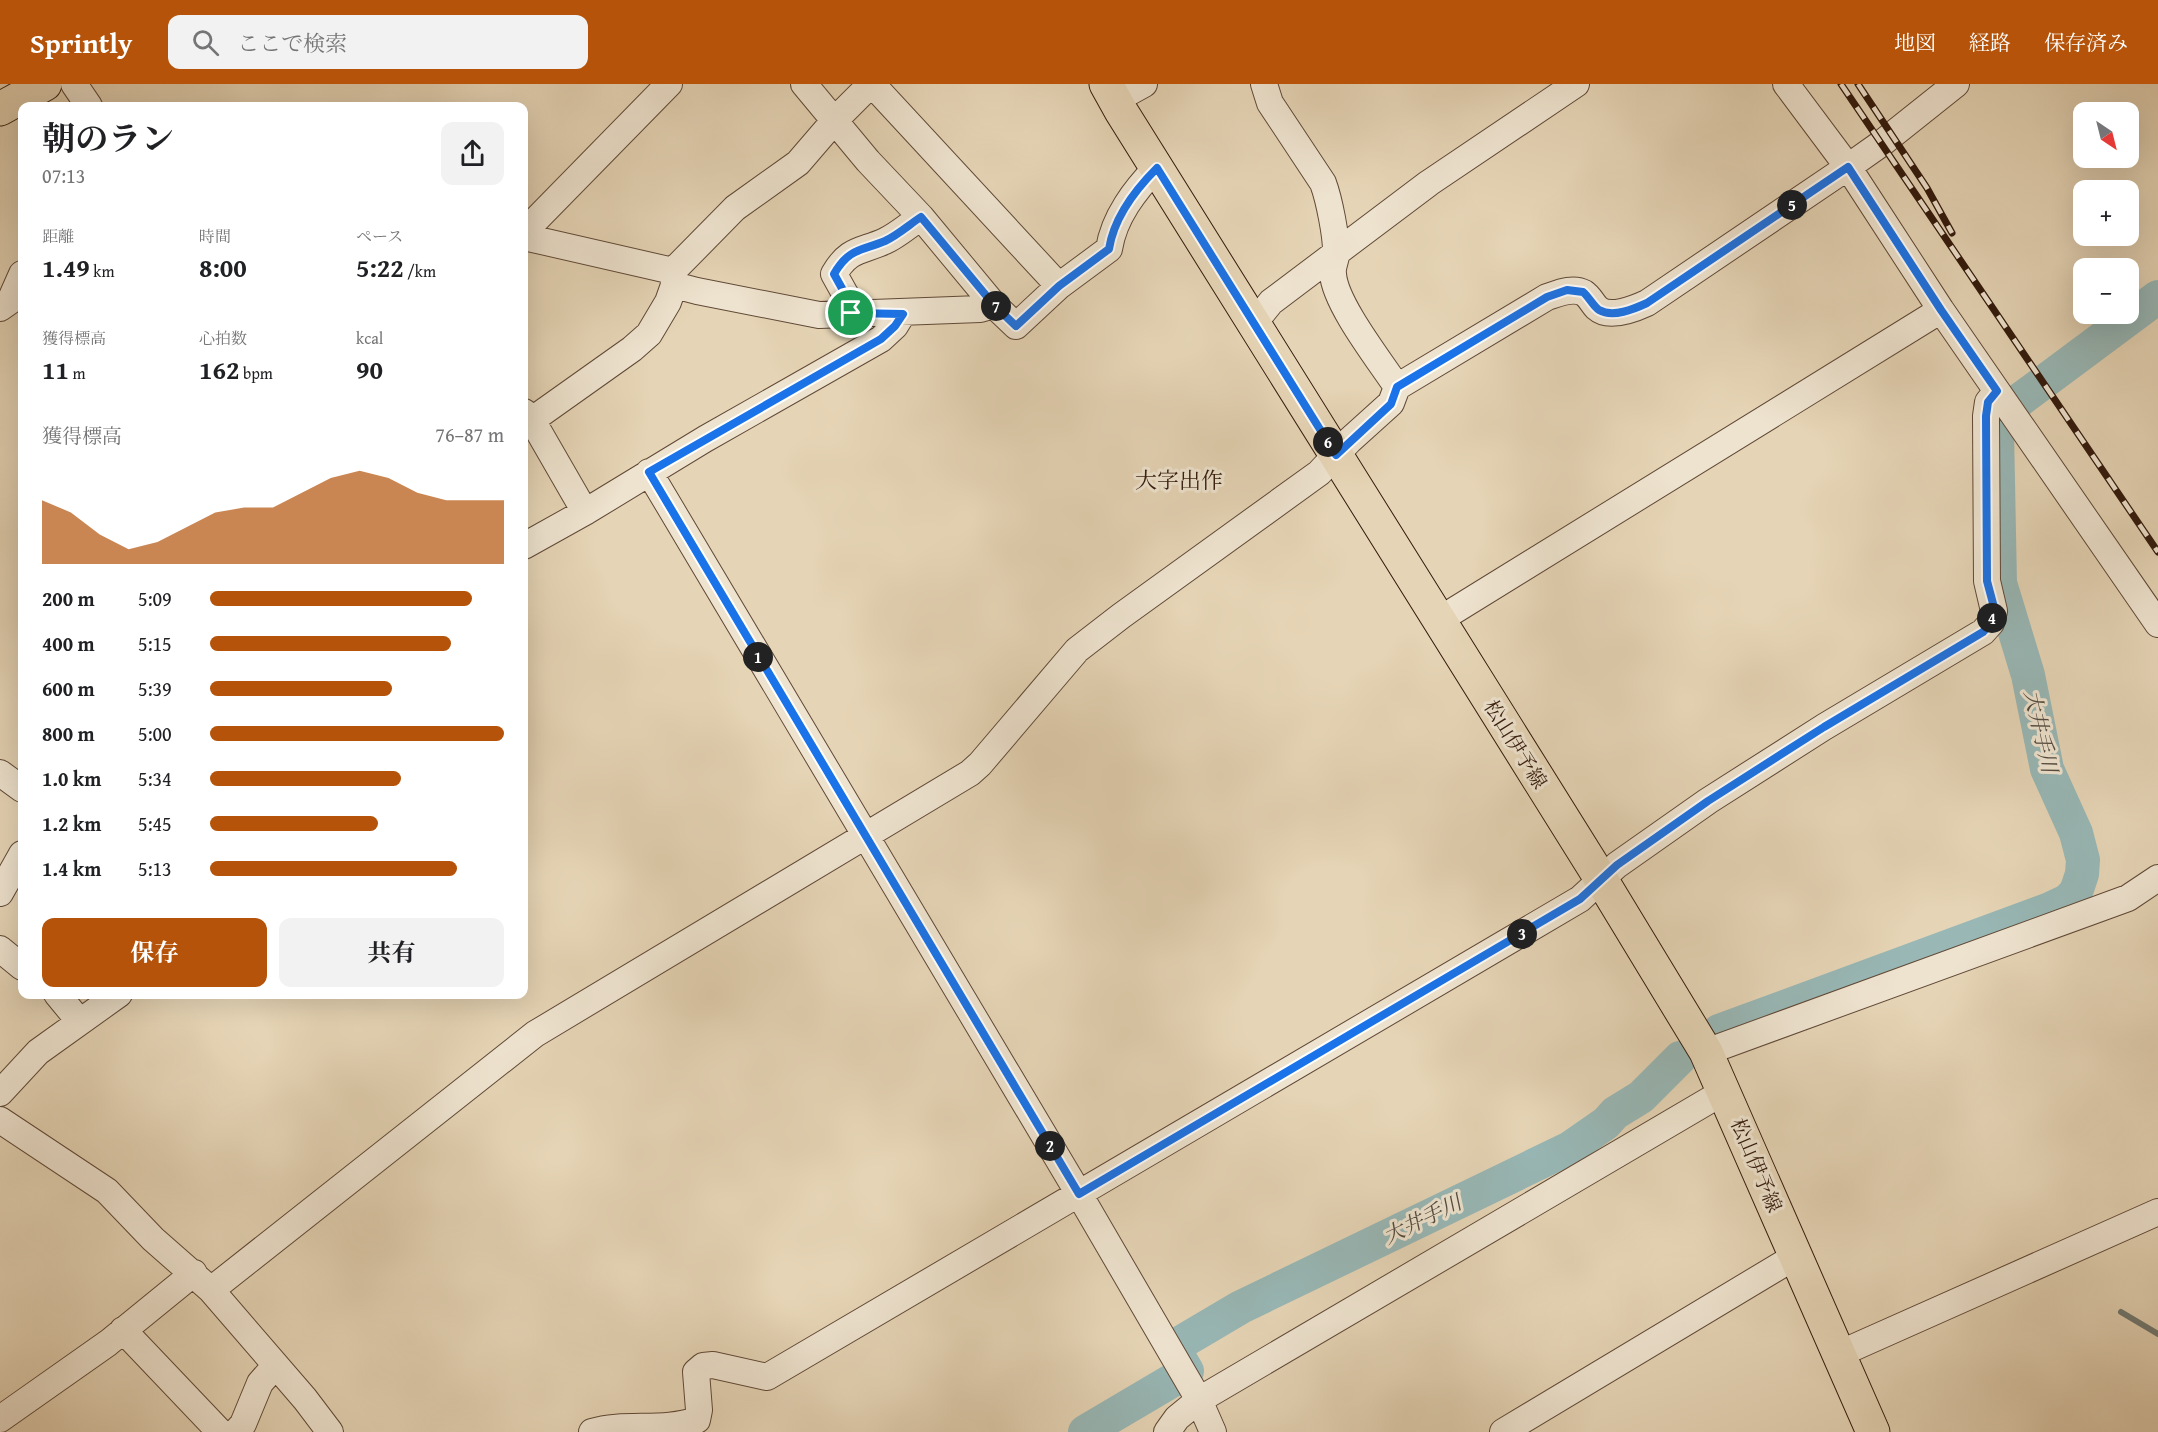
<!DOCTYPE html>
<html lang="ja">
<head>
<meta charset="utf-8">
<style>
	:root { --surface:#fff; --page:#f2f2f2; --text:#202124; --muted:#757577; --accent:#b45309 }
	body { margin:0; font-family:"Gentium Book Plus","Noto Serif JP",serif; background:var(--page); color:var(--text); height:100vh; display:flex; flex-direction:column; font-size:22px; white-space:nowrap }
	* { box-sizing:border-box; margin:0 }
	p { font-size:20px; color:var(--muted) }
	.icon { flex:none; width:33px; height:33px; fill:none; stroke:currentColor; stroke-width:2; stroke-linecap:round; stroke-linejoin:round }
	.map { position:relative; flex:1; overflow:hidden }
	.details { position:absolute; left:18px; top:18px; width:510px; height:897px; display:flex; flex-direction:column; background:var(--surface); border-radius:12px; box-shadow:0 6px 24px #0002 }
	.details>* { flex:none }
	.needle { width:39px; rotate:145deg }
	.buttons { position:absolute; left:2073px; top:18px; display:grid; gap:12px }
	.buttons a { display:grid; place-items:center; width:66px; height:66px; border-radius:12px; background:var(--surface); box-shadow:0 6px 24px #0002; font-size:30px }
	.pin { position:absolute; display:grid; place-items:center; width:51px; height:51px; color:#fff; margin:-26px; border:3px solid #fff; border-radius:50%; box-shadow:0 2px 6px #0007 }
	.km { position:absolute; width:30px; height:30px; margin:-15px; border-radius:50%; background:#222; color:#fff; font-size:16px; line-height:30px; text-align:center }
	.round { display:grid; place-items:center; flex:none; width:63px; height:63px; border-radius:12px; background:var(--page) }
	.overview { display:flex; align-items:center; justify-content:space-between; height:102px; padding:0 24px }
	h1 { font-size:33px; font-weight:700; line-height:45px }
	.stats { display:grid; grid-template-columns:repeat(3,1fr); gap:9px; height:102px; padding:6px 24px }
	.stats div { display:grid; align-content:center }
	.stats b { font-size:26px; font-weight:700 }
	.stats small { font-size:16px; font-weight:400 }
	.stats p { font-size:16px }
	.chart { height:168px; padding:12px 24px }
	.chart p { display:flex; justify-content:space-between }
	.chart svg { width:100%; height:108px; margin-top:6px; fill:var(--accent); opacity:.7 }
	.button { display:flex; gap:12px; margin-top:auto; padding:12px 24px }
	.button a { flex:1; height:69px; border-radius:12px; background:var(--accent); color:#fff; font-size:24px; font-weight:700; line-height:69px; text-align:center }
	.button a+a { background:var(--page); color:var(--text) }
	ul { padding:0 24px; list-style:none; font-size:20px }
	li { display:grid; grid-template-columns:96px 72px 1fr; align-items:center; height:45px }
	li i { height:15px; border-radius:8px; background:var(--accent) }
	header { display:flex; align-items:center; gap:36px; box-sizing:border-box; height:84px; padding:0 30px; background:var(--accent); color:#fff }
	header strong { font-size:28px }
	nav { display:flex; gap:33px; margin-inline-start:auto; font-size:21px }
	.search { width:420px; height:54px; background:var(--page); display:flex; align-items:center; gap:15px; box-sizing:border-box; padding:0 21px; border-radius:12px; color:var(--muted); font-size:22px }
	.map>svg:first-child { display:block }
	.lines { fill:none; stroke-linecap:round; stroke-linejoin:round }
	.stream { stroke:#707972; stroke-width:6 }
	.river { stroke:#98b7b5; stroke-width:34 }
	.minor-casing { stroke:#604937; stroke-width:28 }
	.major-casing { stroke:#341b0d; stroke-width:35 }
	.minor { stroke:#eee3cf; stroke-width:26 }
	.major { stroke:#e5d4b5; stroke-width:33 }
	.rail-casing { stroke:#341b0d; stroke-width:7 }
	.rail { stroke:#eee3cf; stroke-width:4.5; stroke-dasharray:14; stroke-linecap:butt }
	.route-casing { stroke:#fff; stroke-width:12 }
	.route { stroke:#1a73e8; stroke-width:8 }
	.labels { text-anchor:middle; dominant-baseline:central; stroke-width:6; stroke-linejoin:round; paint-order:stroke }
	.street-label { font-size:20px; fill:#341b0d; stroke:#eee3cf }
	.water-label { font-size:21px; font-style:italic; fill:#524a3f; stroke:#eee3cf }
	.quarter-label { font-size:22px; fill:#341b0d; stroke:#eee3cf }
</style>
</head>
<body>
<header>
<strong>Sprintly</strong>
<div class="search"><svg class="icon" aria-label="search" viewBox="0 0 24 24"><circle cx="10" cy="10" r="6"/><path d="M15 15l6 6"/></svg>ここで検索</div>
<nav><a>地図</a><a>経路</a><a>保存済み</a></nav>
</header>
<div class="map">
<svg width="2158" height="1348" viewBox="0 0 2158 1348">
	<rect width="100%" height="100%" fill="#e5d4b5"/>
	<filter id="stains"><feTurbulence type="fractalNoise" baseFrequency=".00333" numOctaves="4"/><feColorMatrix values="0 0 0 0 .2 0 0 0 0 .09 0 0 0 0 .02 0 0 0 .5 -.17"/></filter>
	<radialGradient id="worn" r=".72"><stop offset=".6" stop-color="#630" stop-opacity="0"/><stop offset="1" stop-color="#630" stop-opacity=".3"/></radialGradient>
	<g class="lines">
		<!-- stream -->
		<path class="stream" d="M2121 1228 2158 1250"/>
		<!-- river -->
		<path class="river" d="M1719 947 2050 825 2067 817 2076 808 2082 790 2083 776 2076 749 2047 685 2028 591 2000 499 1997 347 2001 332 2021 315 2158 213
			M1187 1287 1176 1268 1175 1262 1241 1223 1570 1064 1606 1039 1615 1029 1641 1013 1680 974
			M1085 1348 1178 1293"/>
		<!-- minor casing -->
		<g class="minor-casing">
			<path id="minor" d="M74 0 89 22
				M804 0 868 77 921 133 994 221
				M872 0 1059 202
				M1264 0 1270 19 1323 99C1329 115 1337 154 1336 172 1335 178 1332 184 1333 190 1335 220 1380 277 1397 303
				M1786 0 1848 83 1941 226 2158 540
				M1115 16 1144 0
				M524 148 669 0
				M524 153 673 187
				M674 201 697 207 819 231 980 225 994 221 1016 242 1059 202 1109 165C1114 133 1135 106 1157 83
				M0 224 10 217 22 190
				M851 229 849 217 834 190C849 164 861 168 885 157 898 151 910 140 921 133
				M1254 239 1271 218 1429 99 1576 0
				M524 328 532 336 585 428
				M532 336 632 265 649 250 668 218 674 201 673 187 735 124 798 79 835 36 871 0
				M649 388 1079 1110 1199 1316 1213 1348
				M524 462 585 428 705 355 881 255 895 242 903 229
				M1439 536 1941 226
				M0 689 22 705
				M0 809 22 770
				M0 865 22 883
				M57 910 80 938
				M1706 968 2128 814 2158 794
				M0 1009 38 968 119 910
				M0 1036 107 1107 153 1155 211 1206 305 1315 330 1348
				M211 1206 535 950 970 689 980 680 1077 566 1121 532 1319 389 1350 356 1391 319 1397 303 1547 213C1559 209 1573 203 1584 209 1590 213 1592 219 1597 224 1609 235 1634 225 1647 219L1848 83 1882 59 1956 0
				M123 1246 220 1348
				M1839 1270 2158 1128
				M0 1335 108 1259 194 1189
				M236 1348 243 1340 260 1299 275 1282
				M592 1348C625 1338 663 1348 697 1336L699 1326 696 1288 703 1282 713 1281 767 1293 1580 815 1617 781 1708 717 1824 643 1983 548 1991 539 1994 527 1987 497 1986 332 1988 318 1997 307
				M1167 1348 1177 1334 1199 1316 1725 1007
				M1503 1348 1796 1172"/>
		</g>
		<!-- major casing -->
		<g class="major-casing">
			<path id="major" d="M1106 0 1121 27 1601 795 1706 968 1873 1348
				M0 25 45 0"/>
		</g>
		<!-- minor -->
		<use href="#minor" class="minor"/>
		<!-- major -->
		<use href="#major" class="major"/>
		<!-- rail casing -->
		<g class="rail-casing">
			<path id="rail" d="M1841 0 2158 468
				M1858 0 1927 104 1952 149"/>
		</g>
		<!-- rail -->
		<use href="#rail" class="rail"/>
	</g>
	<g class="lines">
		<!-- route casing -->
		<g class="route-casing">
			<path id="route" d="M1848 83 1941 226 1997 307 1988 318 1986 332 1987 497 1995 527 1991 539 1983 548 1824 643 1708 717 1617 781 1580 815 1079 1110 649 388 881 255 895 242 903 230 851 229 849 217 834 190C849 164 861 167 885 157 898 151 910 140 921 133L994 221 1016 242 1059 202 1109 165C1114 133 1135 106 1157 84L1336 371 1391 320 1397 303 1547 213 1567 206 1583 208C1589 213 1593 222 1599 226 1613 234 1634 225 1647 219Z"/>
		</g>
		<!-- route -->
		<use href="#route" class="route"/>
	</g>
	<g class="labels">
		<!-- street labels -->
		<g class="street-label">
			<text transform="translate(1516 660) rotate(58)">松山伊予線</text>
			<text transform="translate(1757 1081) rotate(67)">松山伊予線</text>
		</g>
		<!-- water labels -->
		<g class="water-label">
			<text transform="translate(2041 647) rotate(77)">大井手川</text>
			<text transform="translate(1422 1135) rotate(-26)">大井手川</text>
		</g>
		<!-- quarter labels -->
		<g class="quarter-label">
			<text x="1179" y="396">大字出作</text>
		</g>
	</g>
	<rect width="100%" height="100%" filter="url(#stains)"/>
	<rect width="100%" height="100%" fill="url(#worn)"/>
</svg>
<div class="buttons">
<a><svg class="needle" viewBox="-14 -14 28 28"><path d="M0-13l5 13h-10z" fill="#e53935"/><path d="M0 13l5-13h-10z" fill="#757577"/></svg></a>
<a>+</a>
<a>−</a>
</div>
<div class="pin" style="left:851px;top:229px;background:#1e9e55"><svg class="icon" aria-label="arrive" viewBox="0 0 24 24"><path d="M6 21V4h12l-3 4 3 4H6"/></svg></div>
<b class="km" style="left:758px;top:573px">1</b>
<b class="km" style="left:1050px;top:1062px">2</b>
<b class="km" style="left:1522px;top:850px">3</b>
<b class="km" style="left:1992px;top:534px">4</b>
<b class="km" style="left:1792px;top:121px">5</b>
<b class="km" style="left:1328px;top:358px">6</b>
<b class="km" style="left:996px;top:222px">7</b>
<section class="details">
<div class="overview"><div><h1>朝のラン</h1><p>07:13</p></div><a class="round"><svg class="icon" aria-label="share" viewBox="0 0 24 24"><path d="M12 15V3M7 8l5-5 5 5M5 13v7h14v-7"/></svg></a></div>
<div class="stats">
<div><p>距離</p><b>1.49<small> km</small></b></div>
<div><p>時間</p><b>8:00</b></div>
<div><p>ペース</p><b>5:22<small> /km</small></b></div>
</div>
<div class="stats">
<div><p>獲得標高</p><b>11<small> m</small></b></div>
<div><p>心拍数</p><b>162<small> bpm</small></b></div>
<div><p>kcal</p><b>90</b></div>
</div>
<div class="chart"><p><span>獲得標高</span>76–87 m</p>
<svg viewBox="0 0 160 44" preserveAspectRatio="none"><path d="M0 44V18L10 23L20 32L30 38L40 35L50 29L60 23L70 21L80 21L90 15L100 9L110 6L120 9L130 15L140 18L150 18L160 18V44z"/></svg>
</div>
<ul>
<li><b>200 m</b>5:09<i style="width:89%"></i></li>
<li><b>400 m</b>5:15<i style="width:82%"></i></li>
<li><b>600 m</b>5:39<i style="width:62%"></i></li>
<li><b>800 m</b>5:00<i style="width:100%"></i></li>
<li><b>1.0 km</b>5:34<i style="width:65%"></i></li>
<li><b>1.2 km</b>5:45<i style="width:57%"></i></li>
<li><b>1.4 km</b>5:13<i style="width:84%"></i></li>
</ul>
<div class="button"><a>保存</a><a>共有</a></div>
</section>
</div>
</body>
</html>
